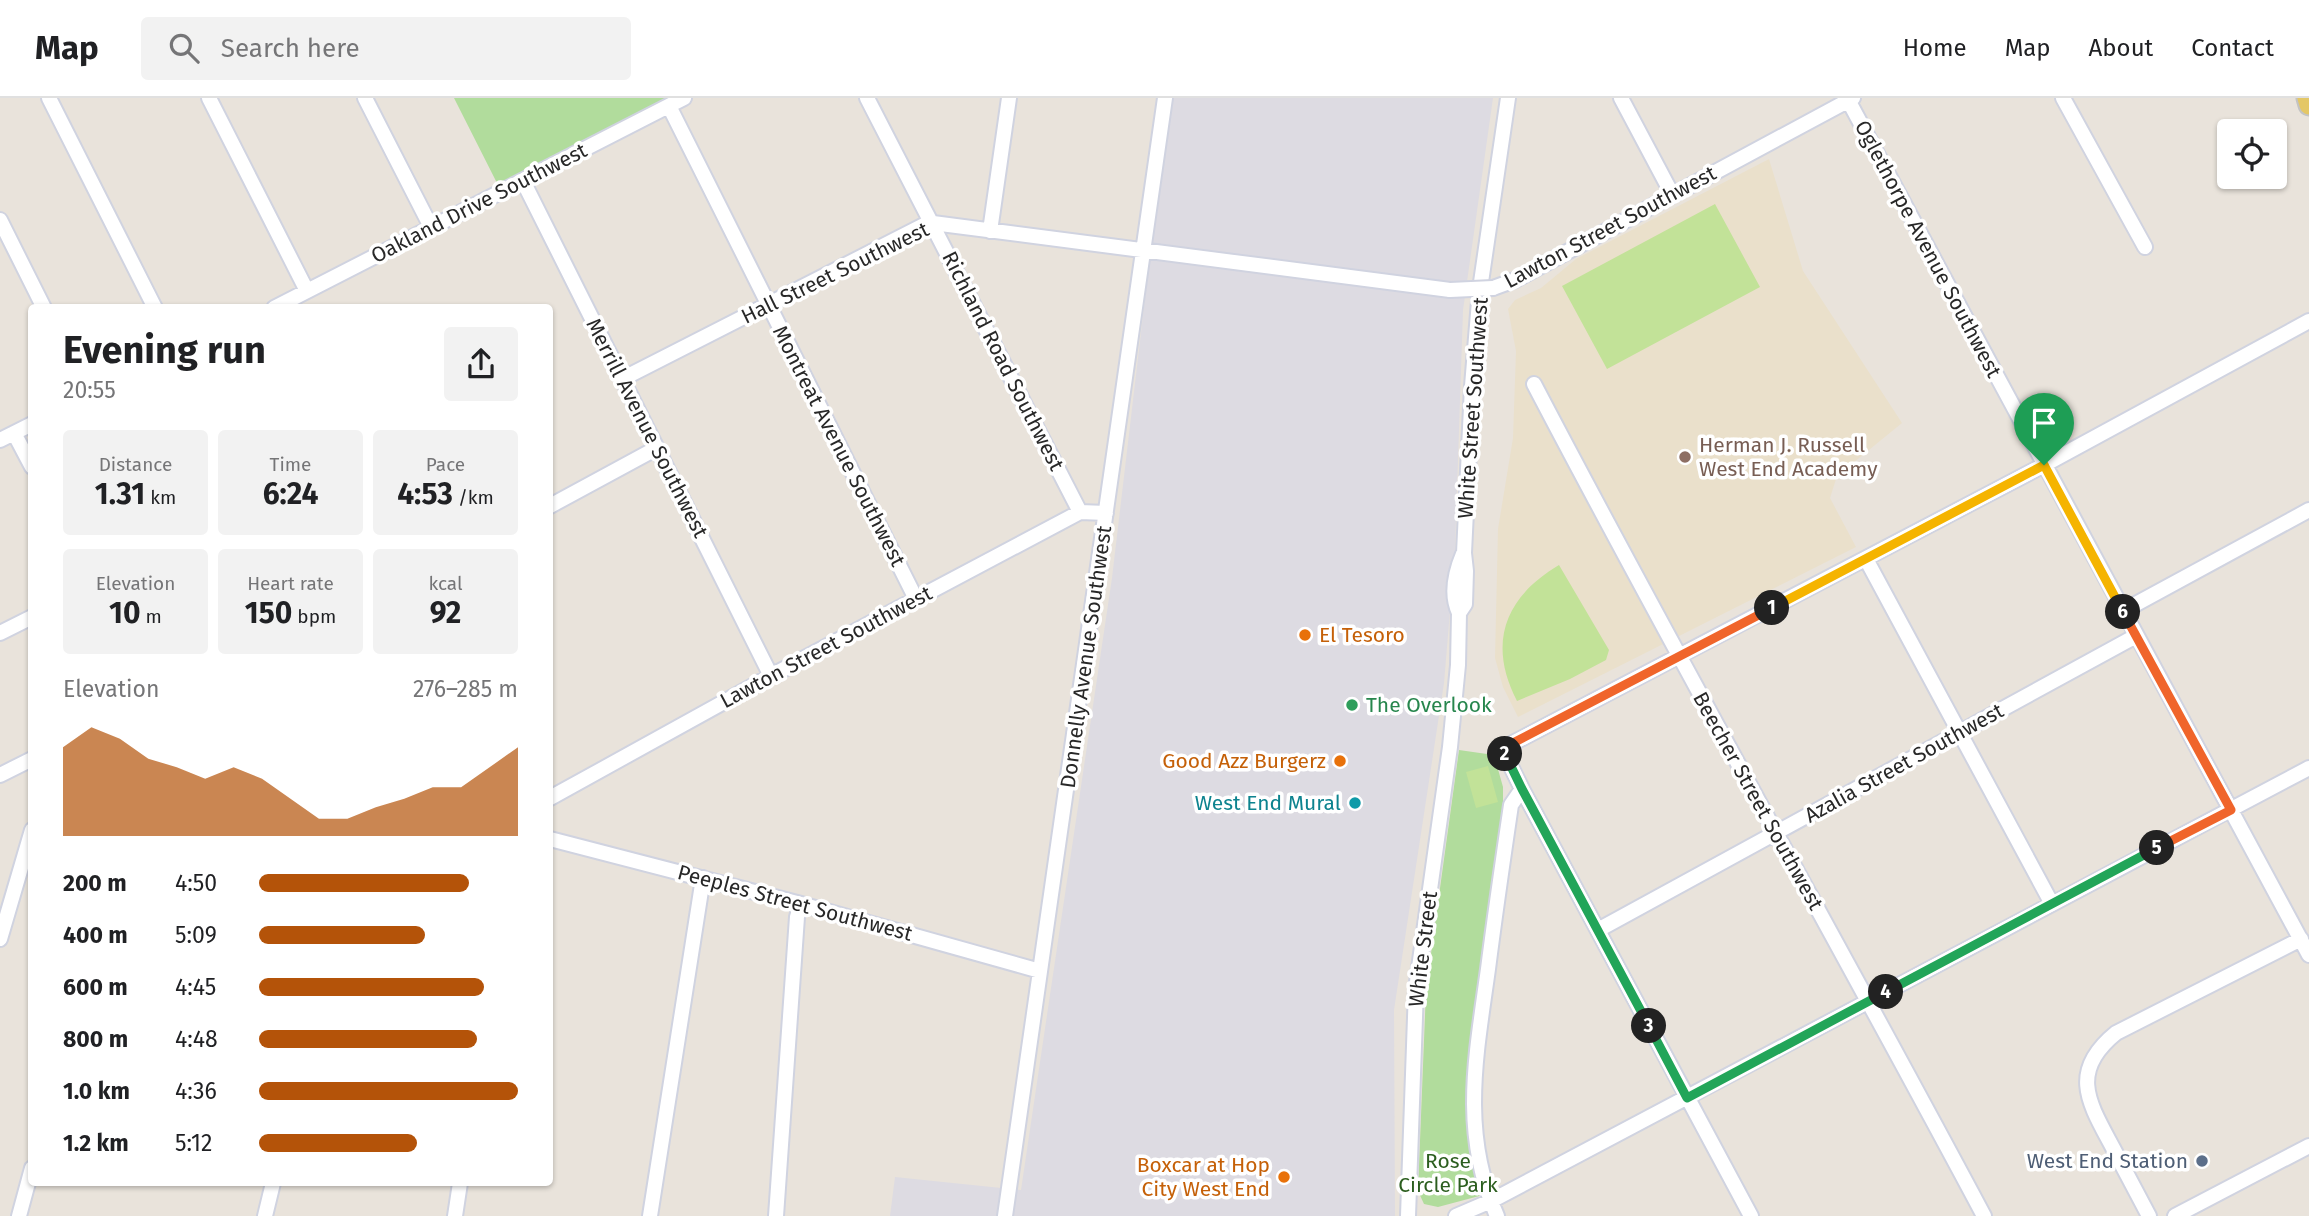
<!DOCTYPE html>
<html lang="en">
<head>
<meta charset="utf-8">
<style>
	:root { --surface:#fff; --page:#f2f2f2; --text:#202124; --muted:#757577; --line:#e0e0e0; --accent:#b45309 }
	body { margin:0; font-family:"Fira Sans",sans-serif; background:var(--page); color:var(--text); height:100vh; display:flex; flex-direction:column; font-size:26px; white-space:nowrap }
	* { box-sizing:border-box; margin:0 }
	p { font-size:23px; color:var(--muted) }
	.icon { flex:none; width:38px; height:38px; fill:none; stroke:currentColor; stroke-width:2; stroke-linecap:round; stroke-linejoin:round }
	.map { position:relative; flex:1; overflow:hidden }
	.sheet { position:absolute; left:28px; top:206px; width:525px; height:882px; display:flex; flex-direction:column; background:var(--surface); border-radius:7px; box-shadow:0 2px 5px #0004 }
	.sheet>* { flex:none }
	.tools { position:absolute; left:2217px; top:21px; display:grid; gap:14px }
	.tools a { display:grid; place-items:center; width:70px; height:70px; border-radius:7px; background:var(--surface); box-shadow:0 2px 5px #0004; font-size:35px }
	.pin { position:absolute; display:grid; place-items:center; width:60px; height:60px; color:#fff; margin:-72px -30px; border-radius:50% 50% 50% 0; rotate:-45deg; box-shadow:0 0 7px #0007 }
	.pin .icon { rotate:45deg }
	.km { position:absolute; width:35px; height:35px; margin:-18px; border-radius:50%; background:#222; color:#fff; font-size:19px; line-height:35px; text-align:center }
	.round { display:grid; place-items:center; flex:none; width:74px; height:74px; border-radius:7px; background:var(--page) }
	.headline { display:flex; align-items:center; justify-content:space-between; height:119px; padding:0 35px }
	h1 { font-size:38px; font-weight:700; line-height:52px }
	.figures { display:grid; grid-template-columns:repeat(3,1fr); gap:10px; height:119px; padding:7px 35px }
	.figures div { display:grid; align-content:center; border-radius:7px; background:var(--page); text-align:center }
	.figures b { font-size:30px; font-weight:700 }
	.figures small { font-size:19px; font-weight:400 }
	.figures p { font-size:19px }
	.chart { height:196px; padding:14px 35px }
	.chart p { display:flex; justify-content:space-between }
	.chart svg { width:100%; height:126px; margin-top:7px; fill:var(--accent); opacity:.7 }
	ul { padding:0 35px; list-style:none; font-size:23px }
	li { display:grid; grid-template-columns:112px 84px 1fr; align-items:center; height:52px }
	li i { height:18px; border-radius:9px; background:var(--accent) }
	header { display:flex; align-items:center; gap:42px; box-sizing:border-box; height:98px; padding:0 35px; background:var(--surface); border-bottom:2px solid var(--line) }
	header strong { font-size:33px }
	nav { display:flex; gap:38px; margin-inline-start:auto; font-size:24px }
	.search { width:490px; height:63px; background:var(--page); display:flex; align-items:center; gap:18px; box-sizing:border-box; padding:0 24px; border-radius:7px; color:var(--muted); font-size:26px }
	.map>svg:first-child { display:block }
	.industrial { fill:#dddbe2 }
	.education { fill:#eae0cb }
	.green { fill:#b1dc9c }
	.pitch { fill:#c2e298 }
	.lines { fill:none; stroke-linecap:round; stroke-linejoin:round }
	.minor-casing { stroke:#d0d3e0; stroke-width:18 }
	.major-casing { stroke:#c3c3c3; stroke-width:23 }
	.minor { stroke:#fff; stroke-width:14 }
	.major { stroke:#e4c766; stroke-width:19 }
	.minor-bridge-casing { stroke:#d0d3e0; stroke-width:18; stroke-linecap:butt }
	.minor-bridge { stroke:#fff; stroke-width:14 }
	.split-1-casing { stroke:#fff; stroke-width:14 }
	.split-2-casing { stroke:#fff; stroke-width:14 }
	.split-3-casing { stroke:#fff; stroke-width:14 }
	.split-4-casing { stroke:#fff; stroke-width:14 }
	.split-5-casing { stroke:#fff; stroke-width:14 }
	.split-6-casing { stroke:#fff; stroke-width:14 }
	.split-7-casing { stroke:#fff; stroke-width:14 }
	.split-1 { stroke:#f5b400; stroke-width:9 }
	.split-2 { stroke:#f0652b; stroke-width:9 }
	.split-3 { stroke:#22a559; stroke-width:9 }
	.split-4 { stroke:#22a559; stroke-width:9 }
	.split-5 { stroke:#22a559; stroke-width:9 }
	.split-6 { stroke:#f0652b; stroke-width:9 }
	.split-7 { stroke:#f5b400; stroke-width:9 }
	.education-dot { fill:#8d6e63; stroke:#fff; stroke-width:2.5 }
	.food-dot { fill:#e8710a; stroke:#fff; stroke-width:2.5 }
	.leisure-dot { fill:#2e9e5b; stroke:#fff; stroke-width:2.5 }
	.culture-dot { fill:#0f9aa8; stroke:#fff; stroke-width:2.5 }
	.service-dot { fill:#5c6f8a; stroke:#fff; stroke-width:2.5 }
	.labels { text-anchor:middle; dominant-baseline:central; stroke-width:7; stroke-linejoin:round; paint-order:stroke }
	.street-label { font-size:21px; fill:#282828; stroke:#fff }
	.education-label { font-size:21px; fill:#785e54; stroke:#fff; text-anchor:start }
	.food-label { font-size:21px; fill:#c56008; stroke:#fff; text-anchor:end }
	.leisure-label { font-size:21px; fill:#27864d; stroke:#fff; text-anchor:start }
	.culture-label { font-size:21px; fill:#0d838f; stroke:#fff; text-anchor:end }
	.park-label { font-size:21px; fill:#2c5e1f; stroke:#fff }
	.service-label { font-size:21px; fill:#4e5e75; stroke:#fff; text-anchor:end }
</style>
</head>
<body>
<header>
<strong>Map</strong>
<div class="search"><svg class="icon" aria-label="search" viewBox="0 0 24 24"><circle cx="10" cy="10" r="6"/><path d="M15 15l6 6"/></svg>Search here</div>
<nav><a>Home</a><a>Map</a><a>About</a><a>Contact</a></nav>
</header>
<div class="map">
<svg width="2309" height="1118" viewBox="0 0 2309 1118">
	<rect width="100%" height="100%" fill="#e9e3db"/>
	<!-- industrial -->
	<path class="industrial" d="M1173 0H1493L1463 212 1455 453 1444 585 1394 912 1395 1118H890L895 1079 1021 1092 1112 480 1149 167Z"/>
	<!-- education -->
	<path class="education" d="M1769 61 1803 173 1902 325 1837 378 1830 400 1856 449 1518 619 1503 589 1495 560 1498 431 1513 340 1516 253 1508 211 1515 202 1541 190 1576 161Z"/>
	<!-- green -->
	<path class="green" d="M454 0H679L500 91Z
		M1459 652 1494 657 1503 689V707L1469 961 1467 1000 1469 1037 1483 1097 1438 1109 1424 1106 1418 1093 1426 892Z"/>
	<!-- pitch -->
	<path class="pitch" d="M1715 106 1760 189 1607 271 1562 188Z
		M1559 467 1609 552 1606 562 1570 581 1517 603C1487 545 1505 499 1559 467Z
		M1488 668 1498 704 1476 710 1466 674Z"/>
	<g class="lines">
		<!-- minor casing -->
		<g class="minor-casing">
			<path id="minor" d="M49 0 155 210
				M209 0 307 193
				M365 0 431 129
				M867 0 1080 414
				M1621 0 1672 96
				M1847 0 2309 857
				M2063 0 2145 149
				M669 8 916 501
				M523 83 771 578
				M0 122 44 210
				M990 133 1009 0
				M1493 190 1515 182 1853 0
				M274 210 684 0
				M622 281 924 127 933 125 1450 192
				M1534 286C1680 566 1836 840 1984 1118
				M14 335 32 369
				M0 342 32 326
				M550 408 657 350
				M1866 461 2052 806
				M2123 513 2309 412
				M1459 515C1450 496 1455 475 1463 456
				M0 535 32 519
				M0 677 32 661
				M550 700 771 578 1080 414 1106 415
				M550 741 801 806 1040 873
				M1598 832 2136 538
				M0 841 32 732
				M19 1118 32 1070
				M265 1118 273 1085
				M455 1118 460 1085
				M650 1118 703 780
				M776 1118 797 819 801 806
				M1005 1118 1165 0
				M1408 1118 1416 891 1450 649 1458 567 1459 515 1465 506 1466 473 1464 455 1472 288 1480 191 1508 0
				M1456 1118 1491 1103 2309 670
				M1497 1118C1460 1034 1476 958 1488 871 1495 816 1503 761 1511 707L1522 691
				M1751 1118 1522 691 1504 654 1513 645 2044 367 2309 223
				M2149 1118C2137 1095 2125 1073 2113 1050 2089 1005 2068 974 2116 935L2301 841
				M2175 1118 2309 1048"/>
		</g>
		<!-- major casing -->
		<g class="major-casing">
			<path id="major" d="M2307 0 2309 7"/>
		</g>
		<!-- minor -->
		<use href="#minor" class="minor"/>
		<!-- major -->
		<use href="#major" class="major"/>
		<!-- minor-bridge casing -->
		<g class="minor-bridge-casing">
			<path id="minor-bridge" d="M1450 192 1493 190"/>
		</g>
		<!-- minor-bridge -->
		<use href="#minor-bridge" class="minor-bridge"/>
	</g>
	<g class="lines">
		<!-- split-1 casing -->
		<g class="split-1-casing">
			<path id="split-1" d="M1772 510 2044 367"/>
		</g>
		<!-- split-2 casing -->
		<g class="split-2-casing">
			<path id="split-2" d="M1505 656 1504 654 1513 645 1772 510"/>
		</g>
		<!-- split-3 casing -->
		<g class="split-3-casing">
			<path id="split-3" d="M1505 656 1522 691 1649 928"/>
		</g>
		<!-- split-4 casing -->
		<g class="split-4-casing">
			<path id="split-4" d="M1649 928 1687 1000 1886 894"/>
		</g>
		<!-- split-5 casing -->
		<g class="split-5-casing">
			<path id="split-5" d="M1886 894 2157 750"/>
		</g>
		<!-- split-6 casing -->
		<g class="split-6-casing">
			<path id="split-6" d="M2123 514 2231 712 2157 750"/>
		</g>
		<!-- split-7 casing -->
		<g class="split-7-casing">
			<path id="split-7" d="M2044 367 2123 514"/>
		</g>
		<!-- split-1 -->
		<use href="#split-1" class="split-1"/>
		<!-- split-2 -->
		<use href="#split-2" class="split-2"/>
		<!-- split-3 -->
		<use href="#split-3" class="split-3"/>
		<!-- split-4 -->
		<use href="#split-4" class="split-4"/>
		<!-- split-5 -->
		<use href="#split-5" class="split-5"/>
		<!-- split-6 -->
		<use href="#split-6" class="split-6"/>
		<!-- split-7 -->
		<use href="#split-7" class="split-7"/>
	</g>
	<!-- markers -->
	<circle class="education-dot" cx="1685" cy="359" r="7"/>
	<g class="food-dot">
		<circle cx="1305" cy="537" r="7"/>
		<circle cx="1340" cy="663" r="7"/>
		<circle cx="1284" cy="1079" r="7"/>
	</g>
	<circle class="leisure-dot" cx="1352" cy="607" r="7"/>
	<circle class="culture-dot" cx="1355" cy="705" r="7"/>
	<circle class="service-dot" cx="2202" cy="1063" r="7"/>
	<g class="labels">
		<!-- street labels -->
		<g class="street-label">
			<text transform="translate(479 105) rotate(-27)">Oakland Drive Southwest</text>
			<text transform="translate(1610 129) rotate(-28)">Lawton Street Southwest</text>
			<text transform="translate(1928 151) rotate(62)">Oglethorpe Avenue Southwest</text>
			<text transform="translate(835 175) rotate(-26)">Hall Street Southwest</text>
			<text transform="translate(1003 263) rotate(63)">Richland Road Southwest</text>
			<text transform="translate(1473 310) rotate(-86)">White Street Southwest</text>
			<text transform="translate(647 330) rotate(63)">Merrill Avenue Southwest</text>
			<text transform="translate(839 348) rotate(63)">Montreat Avenue Southwest</text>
			<text transform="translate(826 549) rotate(-28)">Lawton Street Southwest</text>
			<text transform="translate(1086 559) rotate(-82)">Donnelly Avenue Southwest</text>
			<text transform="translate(1904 665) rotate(-29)">Azalia Street Southwest</text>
			<text transform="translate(1758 703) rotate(61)">Beecher Street Southwest</text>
			<text transform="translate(795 805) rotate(15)">Peeples Street Southwest</text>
			<text transform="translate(1423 851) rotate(-83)">White Street</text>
		</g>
		<!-- education labels -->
		<g class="education-label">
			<text x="1699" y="347">Herman J. Russell<tspan x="1699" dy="24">West End Academy</tspan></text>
		</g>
		<!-- food labels -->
		<g class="food-label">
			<text x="1319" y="537" text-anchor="start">El Tesoro</text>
			<text x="1326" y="663">Good Azz Burgerz</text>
			<text x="1270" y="1067">Boxcar at Hop<tspan x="1270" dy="24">City West End</tspan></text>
		</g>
		<!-- leisure labels -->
		<g class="leisure-label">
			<text x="1366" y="607">The Overlook</text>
		</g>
		<!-- culture labels -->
		<g class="culture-label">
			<text x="1341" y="705">West End Mural</text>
		</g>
		<!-- park labels -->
		<g class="park-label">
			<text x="1448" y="1063">Rose<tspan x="1448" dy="24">Circle Park</tspan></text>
		</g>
		<!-- service labels -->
		<g class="service-label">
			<text x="2188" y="1063">West End Station</text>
		</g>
	</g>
</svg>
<div class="tools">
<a><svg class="icon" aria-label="locate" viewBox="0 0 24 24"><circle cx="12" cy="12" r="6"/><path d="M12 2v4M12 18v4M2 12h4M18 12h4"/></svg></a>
</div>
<div class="pin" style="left:2044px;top:367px;background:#1e9e55"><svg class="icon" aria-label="arrive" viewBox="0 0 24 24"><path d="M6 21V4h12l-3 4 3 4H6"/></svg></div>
<b class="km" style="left:1772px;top:510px">1</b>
<b class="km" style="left:1505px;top:656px">2</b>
<b class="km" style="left:1649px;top:928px">3</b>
<b class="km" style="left:1886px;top:894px">4</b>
<b class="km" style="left:2157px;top:750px">5</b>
<b class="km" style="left:2123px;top:514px">6</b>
<section class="sheet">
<div class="headline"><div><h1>Evening run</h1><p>20:55</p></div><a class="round"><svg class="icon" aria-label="share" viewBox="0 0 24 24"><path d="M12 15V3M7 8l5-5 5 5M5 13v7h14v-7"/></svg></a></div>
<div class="figures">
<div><p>Distance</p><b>1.31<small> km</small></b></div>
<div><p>Time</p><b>6:24</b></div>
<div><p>Pace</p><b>4:53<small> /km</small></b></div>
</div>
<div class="figures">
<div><p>Elevation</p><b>10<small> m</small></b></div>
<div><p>Heart rate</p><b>150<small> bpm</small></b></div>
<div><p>kcal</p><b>92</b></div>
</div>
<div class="chart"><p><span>Elevation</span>276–285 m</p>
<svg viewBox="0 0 160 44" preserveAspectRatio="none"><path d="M0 44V13L10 6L20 10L30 17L40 20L50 24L60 20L70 24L80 31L90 38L100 38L110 34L120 31L130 27L140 27L150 20L160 13V44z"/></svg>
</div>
<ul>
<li><b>200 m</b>4:50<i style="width:81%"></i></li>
<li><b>400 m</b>5:09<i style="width:64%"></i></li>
<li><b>600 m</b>4:45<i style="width:87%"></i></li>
<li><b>800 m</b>4:48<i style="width:84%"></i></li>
<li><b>1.0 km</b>4:36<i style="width:100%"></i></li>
<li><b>1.2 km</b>5:12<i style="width:61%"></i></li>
</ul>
</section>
</div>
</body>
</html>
